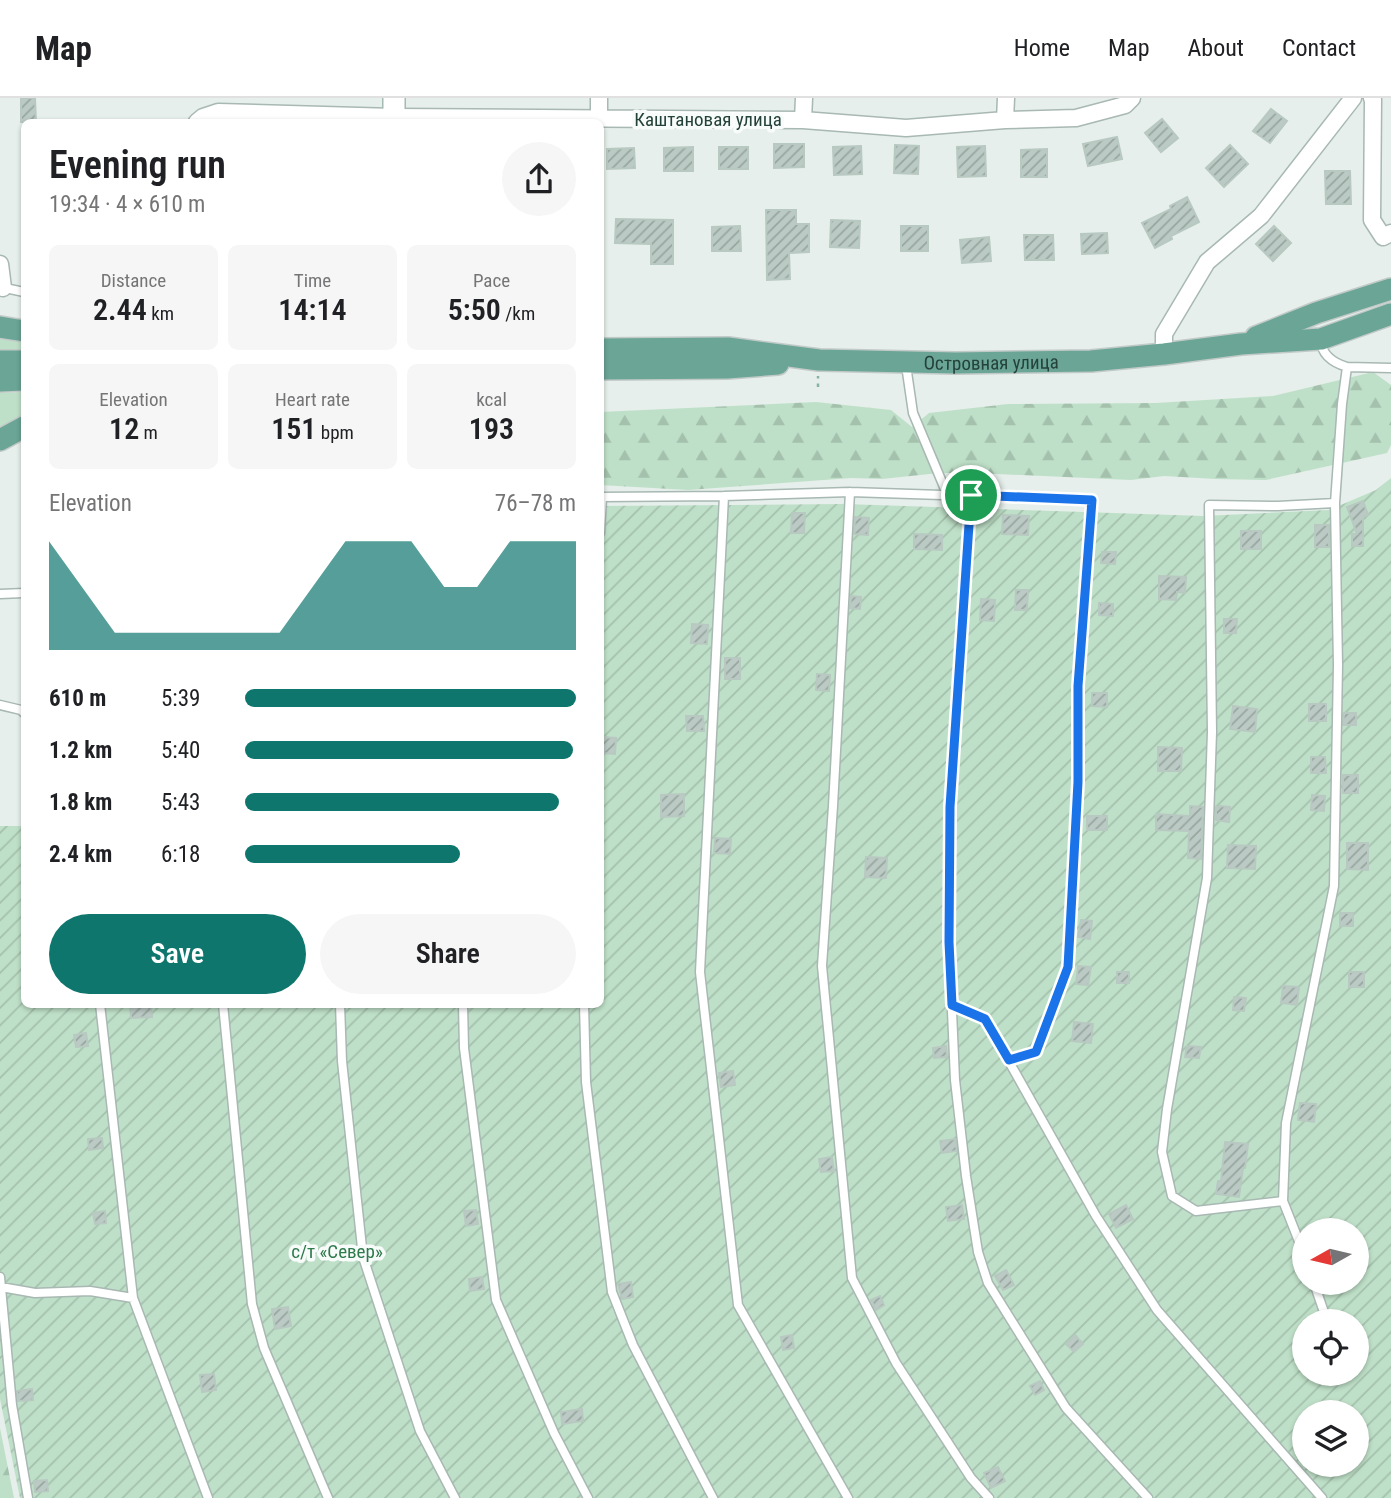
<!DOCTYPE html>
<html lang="en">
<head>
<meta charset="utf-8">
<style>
	:root { --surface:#fff; --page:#f6f6f6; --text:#202124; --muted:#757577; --line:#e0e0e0; --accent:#0f766e }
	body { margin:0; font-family:"Roboto Condensed",sans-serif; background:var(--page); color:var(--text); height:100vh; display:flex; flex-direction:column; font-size:26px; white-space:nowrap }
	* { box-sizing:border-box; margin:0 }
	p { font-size:23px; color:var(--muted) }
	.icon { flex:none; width:38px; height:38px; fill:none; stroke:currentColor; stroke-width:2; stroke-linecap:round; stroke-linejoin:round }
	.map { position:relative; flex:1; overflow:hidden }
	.details { position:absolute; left:21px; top:21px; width:583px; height:889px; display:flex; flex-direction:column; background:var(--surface); border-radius:10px; box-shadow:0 2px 5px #0004 }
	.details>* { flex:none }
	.needle { width:46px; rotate:262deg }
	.controls { position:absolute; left:1292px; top:1120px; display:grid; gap:14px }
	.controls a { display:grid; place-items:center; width:77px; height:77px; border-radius:50%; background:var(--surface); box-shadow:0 2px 5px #0004; font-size:35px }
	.pin { position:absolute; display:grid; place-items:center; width:60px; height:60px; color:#fff; margin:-30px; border:4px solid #fff; border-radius:50%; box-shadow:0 2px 7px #0007 }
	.round { display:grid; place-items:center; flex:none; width:74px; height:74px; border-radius:37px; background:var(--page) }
	.summary { display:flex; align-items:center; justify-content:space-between; height:119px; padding:0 28px }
	h1 { font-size:38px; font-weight:600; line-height:52px }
	.metrics { display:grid; grid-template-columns:repeat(3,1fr); gap:10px; height:119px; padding:7px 28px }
	.metrics div { display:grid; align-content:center; border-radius:10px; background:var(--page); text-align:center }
	.metrics b { font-size:30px; font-weight:600 }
	.metrics small { font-size:19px; font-weight:400 }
	.metrics p { font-size:19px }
	.chart { height:196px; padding:14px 28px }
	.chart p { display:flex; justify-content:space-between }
	.chart svg { width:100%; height:126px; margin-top:7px; fill:var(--accent); opacity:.7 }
	.cta { display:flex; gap:14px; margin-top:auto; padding:14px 28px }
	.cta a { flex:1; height:80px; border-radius:42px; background:var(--accent); color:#fff; font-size:28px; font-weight:600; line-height:80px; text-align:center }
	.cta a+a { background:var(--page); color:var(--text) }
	ul { padding:0 28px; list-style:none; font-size:23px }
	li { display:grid; grid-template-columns:112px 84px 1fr; align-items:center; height:52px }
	li i { height:18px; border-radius:9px; background:var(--accent) }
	header { display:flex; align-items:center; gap:42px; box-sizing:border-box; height:98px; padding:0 35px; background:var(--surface); border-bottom:2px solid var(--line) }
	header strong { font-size:33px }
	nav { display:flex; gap:38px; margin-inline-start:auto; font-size:24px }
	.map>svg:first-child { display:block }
	.green { fill:#bfe0c8 }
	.forest { fill:url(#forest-firs) }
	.garden { fill:url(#garden-furrows); fill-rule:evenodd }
	.building { fill:url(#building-hatch); stroke:#b8c9c2; stroke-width:2 }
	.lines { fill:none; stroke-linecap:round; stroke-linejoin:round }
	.lane-casing { stroke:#a8b8b2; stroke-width:11 }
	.street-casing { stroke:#a8b8b2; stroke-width:19 }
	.secondary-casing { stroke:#a4bbb3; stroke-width:24 }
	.primary-casing { stroke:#c2cac8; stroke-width:24 }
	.path { stroke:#86b3a5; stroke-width:2.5; stroke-dasharray:3.5 5; stroke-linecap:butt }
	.lane { stroke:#fff; stroke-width:8 }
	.street { stroke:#fff; stroke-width:16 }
	.secondary { stroke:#fff; stroke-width:21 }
	.primary { stroke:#6aa596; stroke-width:21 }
	.route-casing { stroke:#fff; stroke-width:14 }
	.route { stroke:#1a73e8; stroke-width:9 }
	.labels { text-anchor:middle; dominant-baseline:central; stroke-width:7; stroke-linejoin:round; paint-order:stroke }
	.street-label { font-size:19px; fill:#24423a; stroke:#f7fbf9 }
	.park-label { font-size:19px; fill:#2d7a4b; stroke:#f7fbf9 }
</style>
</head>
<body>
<header>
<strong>Map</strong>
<nav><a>Home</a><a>Map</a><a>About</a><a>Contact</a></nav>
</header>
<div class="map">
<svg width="1391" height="1400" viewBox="0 0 1391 1400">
	<defs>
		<pattern id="forest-firs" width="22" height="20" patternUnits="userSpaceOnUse" patternTransform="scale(1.75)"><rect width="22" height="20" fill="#bfe0c8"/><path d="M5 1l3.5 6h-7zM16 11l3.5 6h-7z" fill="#a4c1ad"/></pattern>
		<pattern id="garden-furrows" width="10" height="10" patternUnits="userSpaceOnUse" patternTransform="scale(1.75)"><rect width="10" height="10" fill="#bfe0c8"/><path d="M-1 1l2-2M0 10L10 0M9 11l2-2" fill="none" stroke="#a4c1ad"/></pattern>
		<pattern id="building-hatch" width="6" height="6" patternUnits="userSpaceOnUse" patternTransform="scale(1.75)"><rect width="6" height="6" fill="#bbcac4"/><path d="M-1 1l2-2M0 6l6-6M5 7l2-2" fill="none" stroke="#98a6a0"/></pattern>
	</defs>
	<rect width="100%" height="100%" fill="#e6efeb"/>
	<!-- green -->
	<path class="green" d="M0 241 24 244V254L0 255Z
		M24 294V321L0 333V295Z"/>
	<!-- forest -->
	<path class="forest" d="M1373 274 1391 287V347L1387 355 1266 382 1216 381 1164 378 1131 382 976 375H939L882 381 851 380 688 392 600 387V314L816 304 891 312 912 329 929 315 1008 306 1156 305 1273 298Z
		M0 1330 14 1400H0Z"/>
	<!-- garden -->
	<path class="garden" d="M1391 380V1400H20L0 1301V728H24V906H600V408L844 406 1203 418 1329 412 1376 392ZM1304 1132H1356V1185H1304ZM1304 1223H1356V1276H1304ZM1304 1314H1356V1367H1304Z"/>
	<!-- building -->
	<path class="building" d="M21 0H35L36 24H21Z
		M1271 11 1287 23 1270 45 1253 33Z
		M1162 21 1178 40 1161 54 1145 35Z
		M1117 39 1122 61 1088 68 1083 46Z
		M774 46H804V69L774 70Z
		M895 47 919 48 918 76 894 75Z
		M1230 47 1248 66 1224 89 1206 70Z
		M861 48 862 76 834 77 833 49Z
		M985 48 986 78 958 79 957 49Z
		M693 49V73H664V50Z
		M719 49H748V71H719Z
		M634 50 635 70 607 71V51Z
		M1047 51V79H1021V52Z
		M1325 73H1350L1351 106H1326Z
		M1187 99 1199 124 1171 138 1172 141 1155 150 1142 125 1171 111 1170 108Z
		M766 112H796V126H809V154L789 155 790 181 767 182Z
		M616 121 673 122V166H651V146L615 145Z
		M831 122 860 123 859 150 830 149Z
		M740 128 741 153H712V129Z
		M901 128H928V153H901Z
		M1274 128 1291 145 1273 163 1256 146Z
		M1107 135 1108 155 1082 156 1081 136Z
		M1024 137H1053L1054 162H1025Z
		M989 139 991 163 962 165 960 142Z
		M1363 403 1368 417 1363 419V448H1352V436H1357L1347 409Z
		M792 415H805L804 435H791Z
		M1003 417 1029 418 1028 437 1002 436Z
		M855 419 869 420 868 437 854 436Z
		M1315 427H1329V449H1315Z
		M1241 433H1261V451H1241Z
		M914 436 942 437V452L914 451Z
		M1102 454H1116L1115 466 1101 465Z
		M1159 478 1186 479 1185 495 1177 494 1176 502 1159 501Z
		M1016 492H1028L1027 512H1015Z
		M851 498 861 499 860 511 850 510Z
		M981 501 995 502 994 523 980 522Z
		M1099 505 1113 506V518L1099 517Z
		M1224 521H1237L1236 535H1224Z
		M692 526 708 527 707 546 691 545Z
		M725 560H740V581H725Z
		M817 576 830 577 829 593 816 592Z
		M1092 595H1107V609L1092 608Z
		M1309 606H1326V623H1309Z
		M1233 608 1257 611 1255 634 1230 631Z
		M1344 615H1356V627H1343Z
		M686 618H703L704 633H687Z
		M603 639 616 640 615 656 602 655Z
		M1158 649 1182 650 1181 673H1158Z
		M1311 659H1325L1326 675H1311Z
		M1343 677H1358V695H1343Z
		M684 696V718L661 719V697Z
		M1312 697 1325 698 1324 713 1311 712Z
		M1190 708 1203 709 1201 761 1188 760 1189 733 1156 732V716L1190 718Z
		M1220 708 1230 709 1229 724 1216 722V709H1219Z
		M1087 718H1107V732H1087Z
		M715 740 731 741 730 756 714 755Z
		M1347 745H1368V772L1347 771Z
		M1228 747 1256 748 1255 771 1227 770Z
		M866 759 887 760 886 780 865 779Z
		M1340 815H1353V828H1340Z
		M1081 822 1092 823 1090 841 1078 839Z
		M1078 868 1091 869 1088 887 1076 886Z
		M1117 874H1129V885H1117Z
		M1349 874H1364V889H1349Z
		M1283 888 1299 889 1297 907 1281 905Z
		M1234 899 1246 900 1244 913 1233 912Z
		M130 906H151L152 919 131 920Z
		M1074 924 1093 926 1091 945 1072 943Z
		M86 935 88 948 76 949 74 937Z
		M946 948 947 959 934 960 933 950Z
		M1187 948 1201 949 1199 960 1185 959Z
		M733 973 735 987 721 989 719 975Z
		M1300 1005 1316 1006 1314 1024 1298 1022Z
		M102 1040 103 1050 89 1052 88 1041Z
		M955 1041 957 1053 942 1055 940 1043Z
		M1225 1044 1248 1046 1245 1070H1243L1239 1099 1216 1096 1218 1083H1221Z
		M832 1059 834 1073 821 1074 819 1061Z
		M962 1107 964 1121 948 1123 946 1109Z
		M1126 1107 1133 1121 1116 1130 1109 1116Z
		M476 1112 478 1126 466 1128 464 1113Z
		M105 1113 106 1125 95 1126 93 1115Z
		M1006 1172 1014 1187 1003 1192 995 1178Z
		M482 1179 484 1191 470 1193 469 1181Z
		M631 1184 633 1199 622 1201 618 1186Z
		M880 1198 884 1207 876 1212 871 1202Z
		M288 1209 291 1228 275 1231 272 1211Z
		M792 1237 794 1250 783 1252 781 1239Z
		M1075 1237 1083 1246 1074 1254 1066 1246Z
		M214 1276 216 1292 202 1294 200 1277Z
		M1040 1283 1044 1292 1035 1297 1030 1288Z
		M32 1291 33 1302 18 1303 17 1293Z
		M582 1311 583 1323 562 1326 561 1314Z
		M998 1369 1005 1383 991 1390 984 1375Z
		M47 1382 48 1393 35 1394 34 1383Z"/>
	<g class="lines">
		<!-- lane casing -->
		<g class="lane-casing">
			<path id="lane" d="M0 189 24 194
				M906 267 913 315 947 396
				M1347 269 1391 270
				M850 394 833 708 822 868 852 1180 896 1265 971 1380 989 1400
				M971 397 950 709 949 844 955 982 966 1078 978 1154 988 1185 1066 1310 1148 1400
				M724 398 700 874 738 1207 848 1400
				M600 399 724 398 850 394 1092 402 1078 588V684L1068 869 1036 954 1009 963
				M600 435 602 399
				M0 496 24 495
				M0 607 21 612 24 615
				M100 906 133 1200 208 1400
				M223 906 252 1206 264 1250 328 1400
				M340 906 342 963 363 1159 420 1333 455 1400
				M463 906 464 950 496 1202 554 1335 588 1400
				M584 906 586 984 612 1194 633 1247 713 1400
				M952 907 985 921 1096 1118 1157 1212 1322 1400
				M1283 1103 1196 1113 1172 1098 1162 1054 1167 1011 1207 780 1212 634 1209 407 1278 408 1335 405 1342 306 1347 269C1334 265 1322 258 1321 243
				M1304 1156 1283 1103 1286 1025 1334 788 1338 567 1335 405
				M0 1179 12 1307 28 1400
				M1314 1185 1327 1223
				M1 1189 35 1195 90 1193 133 1200"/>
		</g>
		<!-- street casing -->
		<g class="street-casing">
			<path id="street" d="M599 0V21
				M1372 0 1373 2 1372 122 1383 139 1391 135
				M803 22 804 0
				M1005 22 1006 0
				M197 24 203 19 218 14 394 19 803 22 906 30 1005 22 1076 20 1125 7 1132 0
				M0 166 3 190
				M1164 256V236L1207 164 1261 118 1353 0"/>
		</g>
		<!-- secondary casing -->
		<g class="secondary-casing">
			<path id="secondary" d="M394 0V24"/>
		</g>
		<!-- primary casing -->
		<g class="primary-casing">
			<g id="primary">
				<path d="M0 229 24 233"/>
				<path d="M1256 239 1316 215 1391 191"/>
				<path id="s1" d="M600 251 728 250 819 262 956 265 1091 263 1164 256 1241 246 1321 241 1391 216"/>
				<path d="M0 263H24"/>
				<path d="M600 271 727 270 778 266"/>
				<path d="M0 283 24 282"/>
				<path d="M0 342 24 329"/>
			</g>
		</g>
		<!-- path -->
		<path class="path" d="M818 289V278"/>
		<!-- lane -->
		<use href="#lane" class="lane"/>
		<!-- street -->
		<use href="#street" class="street"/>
		<!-- secondary -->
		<use href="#secondary" class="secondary"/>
		<!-- primary -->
		<use href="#primary" class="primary"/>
	</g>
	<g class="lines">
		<!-- route casing -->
		<g class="route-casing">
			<path id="route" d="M971 397 1092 402 1078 588V684L1068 869 1036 954 1009 962 985 921 952 907 949 844 950 709Z"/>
		</g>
		<!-- route -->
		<use href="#route" class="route"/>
	</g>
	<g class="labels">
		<!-- street labels -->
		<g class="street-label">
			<text x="708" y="21">Каштановая улица</text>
			<text stroke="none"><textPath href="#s1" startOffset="392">Островная улица</textPath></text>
		</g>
		<!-- park labels -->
		<g class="park-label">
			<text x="337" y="1153">с/т «Север»</text>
		</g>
	</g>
</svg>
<div class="controls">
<a><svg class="needle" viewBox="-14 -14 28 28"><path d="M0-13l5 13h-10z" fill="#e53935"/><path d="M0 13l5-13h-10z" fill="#757577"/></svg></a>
<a><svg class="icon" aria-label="locate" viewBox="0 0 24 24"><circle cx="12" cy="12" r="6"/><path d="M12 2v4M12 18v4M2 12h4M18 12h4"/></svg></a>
<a><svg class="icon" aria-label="layers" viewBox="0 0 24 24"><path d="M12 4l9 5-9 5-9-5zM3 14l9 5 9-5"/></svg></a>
</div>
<div class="pin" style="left:971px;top:397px;background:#1e9e55"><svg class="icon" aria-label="arrive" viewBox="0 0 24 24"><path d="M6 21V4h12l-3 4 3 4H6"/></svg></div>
<section class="details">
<div class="summary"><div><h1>Evening run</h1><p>19:34 · 4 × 610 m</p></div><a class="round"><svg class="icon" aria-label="share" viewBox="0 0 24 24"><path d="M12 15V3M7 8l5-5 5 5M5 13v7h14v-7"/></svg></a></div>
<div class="metrics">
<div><p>Distance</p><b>2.44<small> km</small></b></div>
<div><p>Time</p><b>14:14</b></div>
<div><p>Pace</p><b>5:50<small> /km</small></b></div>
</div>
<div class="metrics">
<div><p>Elevation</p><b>12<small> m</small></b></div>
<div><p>Heart rate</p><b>151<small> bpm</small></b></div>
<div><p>kcal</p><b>193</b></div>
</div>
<div class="chart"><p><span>Elevation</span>76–78 m</p>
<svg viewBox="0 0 160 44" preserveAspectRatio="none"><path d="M0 44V6L10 22L20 38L30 38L40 38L50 38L60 38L70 38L80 22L90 6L100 6L110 6L120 22L130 22L140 6L150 6L160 6V44z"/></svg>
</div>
<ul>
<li><b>610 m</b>5:39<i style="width:100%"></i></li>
<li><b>1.2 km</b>5:40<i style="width:99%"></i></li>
<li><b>1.8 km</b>5:43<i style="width:95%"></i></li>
<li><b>2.4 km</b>6:18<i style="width:65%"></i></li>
</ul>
<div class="cta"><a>Save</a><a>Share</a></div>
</section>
</div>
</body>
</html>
